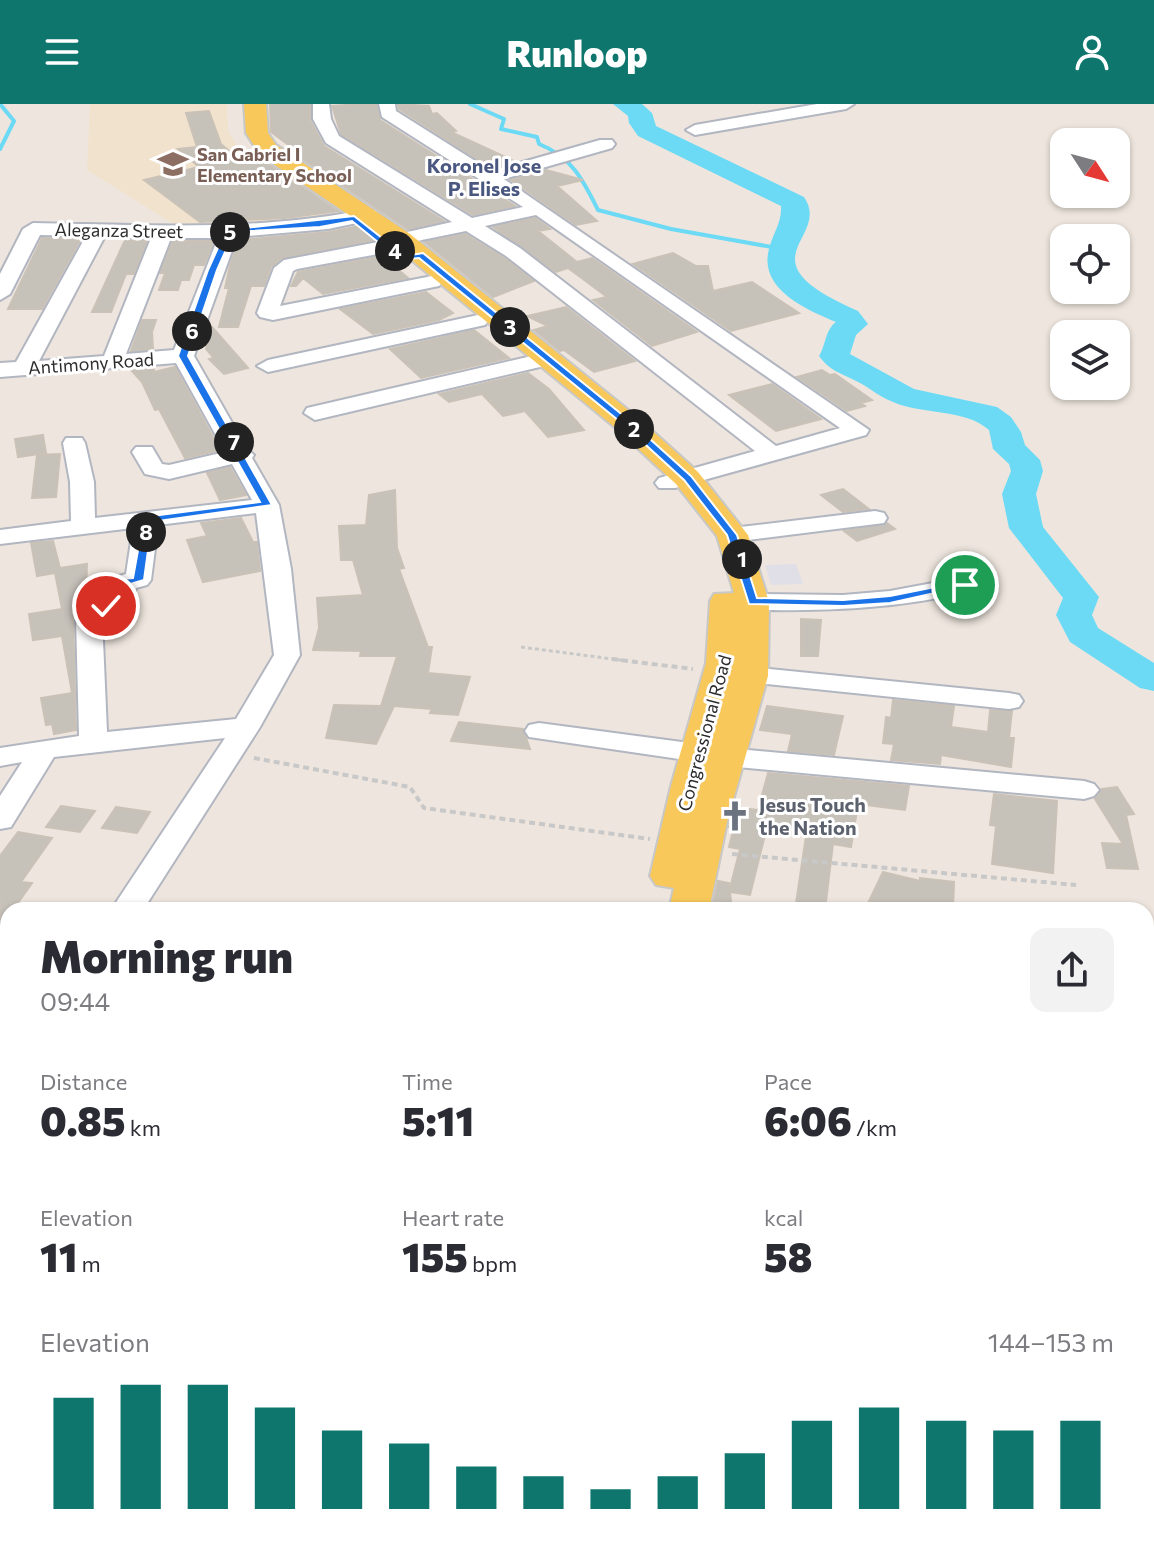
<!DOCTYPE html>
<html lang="en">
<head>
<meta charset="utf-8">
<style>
	:root { --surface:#fff; --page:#f2f2f3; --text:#2b2b33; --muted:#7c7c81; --accent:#0f766e }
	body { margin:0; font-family:Commissioner,sans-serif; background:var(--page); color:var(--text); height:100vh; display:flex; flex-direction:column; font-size:30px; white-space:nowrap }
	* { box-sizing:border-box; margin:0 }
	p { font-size:26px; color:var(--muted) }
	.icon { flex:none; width:44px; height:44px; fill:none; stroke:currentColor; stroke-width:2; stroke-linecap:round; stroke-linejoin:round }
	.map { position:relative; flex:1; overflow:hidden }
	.drawer { position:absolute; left:0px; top:798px; width:1154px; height:648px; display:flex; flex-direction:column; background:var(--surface); border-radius:24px 24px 0 0; box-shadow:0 2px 6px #0004 }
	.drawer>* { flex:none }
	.needle { width:52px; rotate:126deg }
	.tools { position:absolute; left:1050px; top:24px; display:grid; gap:16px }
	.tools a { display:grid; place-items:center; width:80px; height:80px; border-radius:16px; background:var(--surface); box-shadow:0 2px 6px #0004; font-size:40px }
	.pin { position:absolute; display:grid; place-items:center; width:68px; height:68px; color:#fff; margin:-34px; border:4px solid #fff; border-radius:50%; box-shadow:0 2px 8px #0007 }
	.km { position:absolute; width:40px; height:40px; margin:-20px; border-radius:50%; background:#222; color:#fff; font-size:22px; line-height:40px; text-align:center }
	.round { display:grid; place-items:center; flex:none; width:84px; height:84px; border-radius:16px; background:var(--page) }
	.overview { display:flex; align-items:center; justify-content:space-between; height:136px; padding:0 40px }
	h1 { font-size:44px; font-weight:800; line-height:60px }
	.metrics { display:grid; grid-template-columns:repeat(3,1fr); gap:12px; height:136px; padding:8px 40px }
	.metrics div { display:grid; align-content:center }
	.metrics b { font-size:40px; font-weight:800 }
	.metrics small { font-size:22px; font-weight:400 }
	.metrics p { font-size:22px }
	.chart { height:224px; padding:16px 40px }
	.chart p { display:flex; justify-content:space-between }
	.chart svg { width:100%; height:144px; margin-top:8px; stroke:var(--accent); stroke-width:6 }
	header { display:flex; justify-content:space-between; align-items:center; height:104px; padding:0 40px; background:var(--accent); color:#fff; font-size:36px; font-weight:800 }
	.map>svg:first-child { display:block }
	.industrial { fill:#e0dfe7 }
	.education { fill:#f1e2cd }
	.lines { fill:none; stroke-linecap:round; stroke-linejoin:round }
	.stream { stroke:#6ddaf5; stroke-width:4 }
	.river { fill:#6ddaf5; fill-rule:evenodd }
	.building { fill:#c6c1b9; stroke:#cac2b7; stroke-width:2 }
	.minor-casing { stroke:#b2b6c0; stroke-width:4 }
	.major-casing { stroke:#c8c8c8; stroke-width:4 }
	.path-far1 { stroke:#c8c8c8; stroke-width:3; stroke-dasharray:4 3; stroke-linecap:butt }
	.path { stroke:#c8c8c8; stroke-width:4; stroke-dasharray:6 4; stroke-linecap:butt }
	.minor { fill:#fff; fill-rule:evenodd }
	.major { fill:#f8c85a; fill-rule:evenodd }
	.route { fill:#1a73e8; stroke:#fff; stroke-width:2 }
	.labels { text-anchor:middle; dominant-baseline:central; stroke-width:6; stroke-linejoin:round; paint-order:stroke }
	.far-education-label { font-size:18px; font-weight:bold; fill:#785e54; stroke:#fff; text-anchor:start }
	.far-street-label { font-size:18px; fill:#2c2c2c; stroke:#fff }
	.far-quarter-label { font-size:20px; font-weight:bold; fill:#4a5780; stroke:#fff }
	.worship-label { font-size:20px; font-weight:bold; fill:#5b616d; stroke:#fff; text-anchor:start }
</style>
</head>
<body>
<header><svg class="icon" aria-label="menu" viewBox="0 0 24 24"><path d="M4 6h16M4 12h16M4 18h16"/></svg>Runloop<svg class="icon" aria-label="person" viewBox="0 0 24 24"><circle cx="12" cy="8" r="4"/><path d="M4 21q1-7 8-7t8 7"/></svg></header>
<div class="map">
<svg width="1154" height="1446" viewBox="0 0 1154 1446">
	<rect width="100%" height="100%" fill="#eee6de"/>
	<!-- industrial -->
	<path class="industrial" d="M796 460 803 480 771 481 765 461Z"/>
	<!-- education -->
	<path class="education" d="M90 0H227L228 27 242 48 335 112 294 120 175 121 87 66Z"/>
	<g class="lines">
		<!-- stream -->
		<path class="stream" d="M0 0 14 17 0 45
			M470 0 504 15 501 25 537 33 539 40C572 53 583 76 598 106L671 125 783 145"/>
		<!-- river -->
		<path class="river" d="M613 0H642L652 9 656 22 804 93C833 135 737 155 858 207L868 220 856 231 850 250 914 285 997 303 1011 313 1021 328 1025 341 1040 356 1043 367 1036 390 1043 423 1099 493 1092 511 1098 524 1154 559V587L1140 584 1070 538 1056 511 1063 494 1009 424 1002 390 1011 367 1009 360 993 345 989 326C964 304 922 311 893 298 879 293 868 282 854 276 840 269 829 266 819 252 826 241 825 226 836 218 807 206 758 185 769 145 773 129 782 119 781 102L638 32 629 19 628 12Z
			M1154 1061V1101L1146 1102V1062Z
			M942 1438H1003L999 1446H939Z"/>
	</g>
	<!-- building -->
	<path class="building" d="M270 0H310V16L324 42 444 117 408 125 289 46 294 45 271 28Z
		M360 0H376L380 16 515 102 473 111 341 30 332 2Z
		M398 0 429 2 432 10 437 9 456 27 451 28 514 57 491 64 399 5Z
		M209 7 221 40 242 58 259 54 338 107 285 114 200 118 144 76 199 63 178 45 197 43 186 9Z
		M546 66 583 76 557 82 597 117 576 121 511 76Z
		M535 114 550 125 538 127 577 158 592 154 697 228 652 242 593 196 607 193 568 164 556 168 493 123Z
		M359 122 379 135 282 154 271 163 264 182H251L238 223H219L229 184H225L230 161 239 136 329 128Z
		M465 130 504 154 534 177 493 193 425 138Z
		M42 134 81 135 42 205H8Z
		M125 136 147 137 134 170H126L111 208H92Z
		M173 137H214L204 161H194L189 176H181L178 186H159L165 169H160Z
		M673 149 696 162H708L713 187 752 178 799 209 731 227 633 160Z
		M382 152 408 174 323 190 303 174 296 182H291L298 168Z
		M426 188 453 209 439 216 373 230 340 205Z
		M566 203 635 257 594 268 564 246 560 247 534 226 548 222 527 212Z
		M142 216H156L152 228 153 245 131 247Z
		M212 223 248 264 224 270 209 255 214 254 206 245Z
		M474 226 509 254 421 274 390 245Z
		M175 263 220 346 185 354 159 305 155 306 142 278 131 266 154 264V268Z
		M822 266 830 271 835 270 872 296 861 299 865 302 847 307 797 273Z
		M528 269 549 285 584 326 548 333 525 307 503 312 482 290 449 298 439 290Z
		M772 280 821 315 776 327 729 291Z
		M43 331 46 349 18 353 15 335Z
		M60 350 56 393 32 394 37 351Z
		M230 363 246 391 220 396 207 369Z
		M843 385 869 405 843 408 821 391Z
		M395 386 397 444 404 464 399 465 428 543H432L428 569 470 573 458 611 430 609 432 605 394 602 376 640 326 634 334 601 381 602 397 552H360L361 547 313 546 319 524 317 494 363 491 353 456H341L339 422 366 421 369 391Z
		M241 414 253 438H257L260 467 203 478 187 436 207 432 201 419Z
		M887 419 895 425 857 437 844 427Z
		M53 437 60 464 87 460 86 494 80 497 73 513 76 626 54 630 52 620 46 621 41 594 72 589 62 532 33 536 29 510 62 505 55 469 37 472 31 439Z
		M801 515 821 516 818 552H801Z
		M893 596 954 602 951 623 988 628 990 606 1012 607 1009 634H1014L1011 663 941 651 940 660 891 656 894 640 883 639 886 613 891 614Z
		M767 602 843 612 834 651 788 647 792 630 760 626Z
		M459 618 523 625 530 645 451 637Z
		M768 669 909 682 905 706 858 700 851 743 833 740 825 806H795L806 732 766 727 750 791 730 788 732 806H712L718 777 729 779 730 784 740 745 729 743 734 723H729L734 703 758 706Z
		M1117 683 1134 710 1126 711 1138 765 1107 764 1102 739 1123 740 1095 695 1102 685Z
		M994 690 1057 697 1053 769 992 760 996 722 990 721Z
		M61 702 95 707 80 728 46 723Z
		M116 703 150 708 137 729 102 724Z
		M18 728 52 734 21 778 32 779 13 806H8V813L0 825V752Z
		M883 768 920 777V774L954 778 953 806H884V801L869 797Z"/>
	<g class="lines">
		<!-- minor casing -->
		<g class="minor-casing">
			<path id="minor" d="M313 0H329L331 15 339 32 472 114 523 103 382 13 379 0H395L396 7 491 67 600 36H612L615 40 612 44 504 75 869 326 866 331 675 384H659L655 379 659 374 755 347 506 152 466 127 407 139 389 148 297 165 293 167 280 202 432 172 439 174 442 178 439 182 273 216 260 213 257 209 274 164 284 156 383 137 394 131 452 118 326 39 313 15ZM536 111 840 324 776 342 520 144 485 122Z
				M817 0H854L846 5 695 31 686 26 695 21Z
				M369 105 376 107 378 111 376 115 328 125 237 133 194 252 247 345 254 351 252 354 279 401 291 465 300 551 260 623 143 806H111L225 634 54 653 11 723 0 725V692L22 658 0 662V644L79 632 76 513 83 498 108 494 116 473 126 470 133 424 0 440V426L71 417 70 378 63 339 66 334H82L85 339 94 378 95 414 252 396 232 360 169 375 145 370 132 348 136 343H152L162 360 169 361 225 348 176 259 0 273V259L16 258 86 132 40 131 10 190 0 196V170L23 125 33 119C147 121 256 128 369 105ZM105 132 151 134 104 252 39 257ZM171 134H218L174 246 126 250ZM256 409 274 551 236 615 107 628 102 513 128 507 136 484 147 481 151 476 158 421Z
				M478 211 488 217 485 221 268 268 257 262 268 256Z
				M549 248 557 249 560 254 557 259 315 316 304 309 307 304Z
				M875 407 884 409 887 414 884 419 732 438 723 436 720 431 723 426 732 424Z
				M965 473 974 476 978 481 974 486C900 505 828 507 753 506L744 503 740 498 744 493 753 490 843 491 890 487Z
				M729 561 1009 589 1019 591 1023 597 1019 603 1009 605 719 575 715 569 719 563Z
				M539 619 727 644 1084 677 1094 680 1099 686 1094 692 1084 695 727 662 529 633 525 627 529 621Z
				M8 978V1013L0 1016V981Z
				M0 1333H8V1369H0Z
				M1154 1341V1383L1146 1386V1344Z
				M1146 1419 1154 1422V1446H1123V1438H1146Z"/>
		</g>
		<!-- major casing -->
		<g class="major-casing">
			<path id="major" d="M244 0H266L268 29 276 41 410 130 637 313 698 368 748 431 769 498 768 572 727 718 709 806H669L674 784 656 781 650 772 671 682 706 559 710 497 714 490 734 489 717 432 676 380 617 325 392 140 260 51 246 29Z
				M539 1438H631L630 1446H538Z"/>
		</g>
		<!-- path-far1 -->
		<path class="path-far1" d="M521 543 628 557"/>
		<!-- path -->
		<path class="path" d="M612 555 693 565
			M254 654 410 683 424 704 650 735
			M732 750 1076 781"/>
		<!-- minor -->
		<use href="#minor" class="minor"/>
		<!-- major -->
		<use href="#major" class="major"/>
	</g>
	<!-- route -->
	<path class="route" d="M354 112 405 152 423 149 630 317 691 372 737 431 757 494 843 496 890 492 965 477 971 481 890 499 843 502 749 500 727 431 684 376 624 321 419 154 400 156 352 117 320 123 234 128 217 166 188 252 272 401 152 418 144 476 130 480 123 503 102 505V500L114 498 121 475 133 474 144 413 260 398 178 252 208 166 226 126Z"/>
	<!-- icons -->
	<defs>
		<g id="school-bare" transform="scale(2.4)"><path d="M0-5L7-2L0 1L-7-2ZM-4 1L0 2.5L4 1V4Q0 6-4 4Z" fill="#8d6e63" stroke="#fff" stroke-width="2.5" paint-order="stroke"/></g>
		<g id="church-bare" transform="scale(2.4)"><path d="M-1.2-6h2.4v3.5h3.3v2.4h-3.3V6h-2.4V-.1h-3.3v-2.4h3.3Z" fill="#6b7280" stroke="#fff" stroke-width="2.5" paint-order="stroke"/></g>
	</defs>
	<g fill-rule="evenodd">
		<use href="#school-bare" x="173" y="60"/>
		<use href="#church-bare" x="735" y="712"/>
	</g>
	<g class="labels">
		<!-- far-education labels -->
		<g class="far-education-label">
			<text x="197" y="50">San Gabriel I<tspan x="197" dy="21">Elementary School</tspan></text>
		</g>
		<!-- far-street labels -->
		<g class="far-street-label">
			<text transform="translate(119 126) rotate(1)">Aleganza Street</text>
			<text transform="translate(91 259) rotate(-4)">Antimony Road</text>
			<text transform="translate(704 629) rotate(-75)">Congressional Road</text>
		</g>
		<!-- far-quarter labels -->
		<g class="far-quarter-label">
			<text x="484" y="61">Koronel Jose<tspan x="484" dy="23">P. Elises</tspan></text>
		</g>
		<!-- worship labels -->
		<g class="worship-label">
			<text x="759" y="700">Jesus Touch<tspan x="759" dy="23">the Nation</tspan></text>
		</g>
	</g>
</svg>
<div class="tools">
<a><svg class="needle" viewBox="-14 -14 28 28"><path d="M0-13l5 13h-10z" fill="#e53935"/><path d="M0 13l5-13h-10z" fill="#7c7c81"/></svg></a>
<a><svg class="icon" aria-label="locate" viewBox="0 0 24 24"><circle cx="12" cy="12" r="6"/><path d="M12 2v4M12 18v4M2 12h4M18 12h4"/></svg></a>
<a><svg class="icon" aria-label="layers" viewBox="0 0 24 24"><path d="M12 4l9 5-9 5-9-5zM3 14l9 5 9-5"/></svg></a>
</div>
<div class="pin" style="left:965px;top:481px;background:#1e9e55"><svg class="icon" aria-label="arrive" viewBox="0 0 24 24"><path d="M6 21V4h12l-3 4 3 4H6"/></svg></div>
<div class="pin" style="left:106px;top:502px;background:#d93025"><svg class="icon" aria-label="check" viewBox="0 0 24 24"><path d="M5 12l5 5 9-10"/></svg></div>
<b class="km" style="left:742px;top:455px">1</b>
<b class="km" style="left:634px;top:325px">2</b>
<b class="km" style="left:510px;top:223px">3</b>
<b class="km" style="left:395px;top:147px">4</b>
<b class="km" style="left:230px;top:128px">5</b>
<b class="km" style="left:192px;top:227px">6</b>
<b class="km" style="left:234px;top:338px">7</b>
<b class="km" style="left:146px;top:428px">8</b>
<section class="drawer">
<div class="overview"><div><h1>Morning run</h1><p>09:44</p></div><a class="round"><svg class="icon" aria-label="share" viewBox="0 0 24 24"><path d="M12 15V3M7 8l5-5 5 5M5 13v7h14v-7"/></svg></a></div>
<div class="metrics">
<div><p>Distance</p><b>0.85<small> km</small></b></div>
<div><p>Time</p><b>5:11</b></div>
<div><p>Pace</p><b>6:06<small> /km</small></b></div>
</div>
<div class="metrics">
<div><p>Elevation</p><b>11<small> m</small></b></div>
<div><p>Heart rate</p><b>155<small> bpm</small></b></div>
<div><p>kcal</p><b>58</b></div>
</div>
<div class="chart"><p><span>Elevation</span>144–153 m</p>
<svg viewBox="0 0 160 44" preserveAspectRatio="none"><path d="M5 44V10M15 44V6M25 44V6M35 44V13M45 44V20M55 44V24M65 44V31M75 44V34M85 44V38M95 44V34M105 44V27M115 44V17M125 44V13M135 44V17M145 44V20M155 44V17"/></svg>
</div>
</section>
</div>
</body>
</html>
